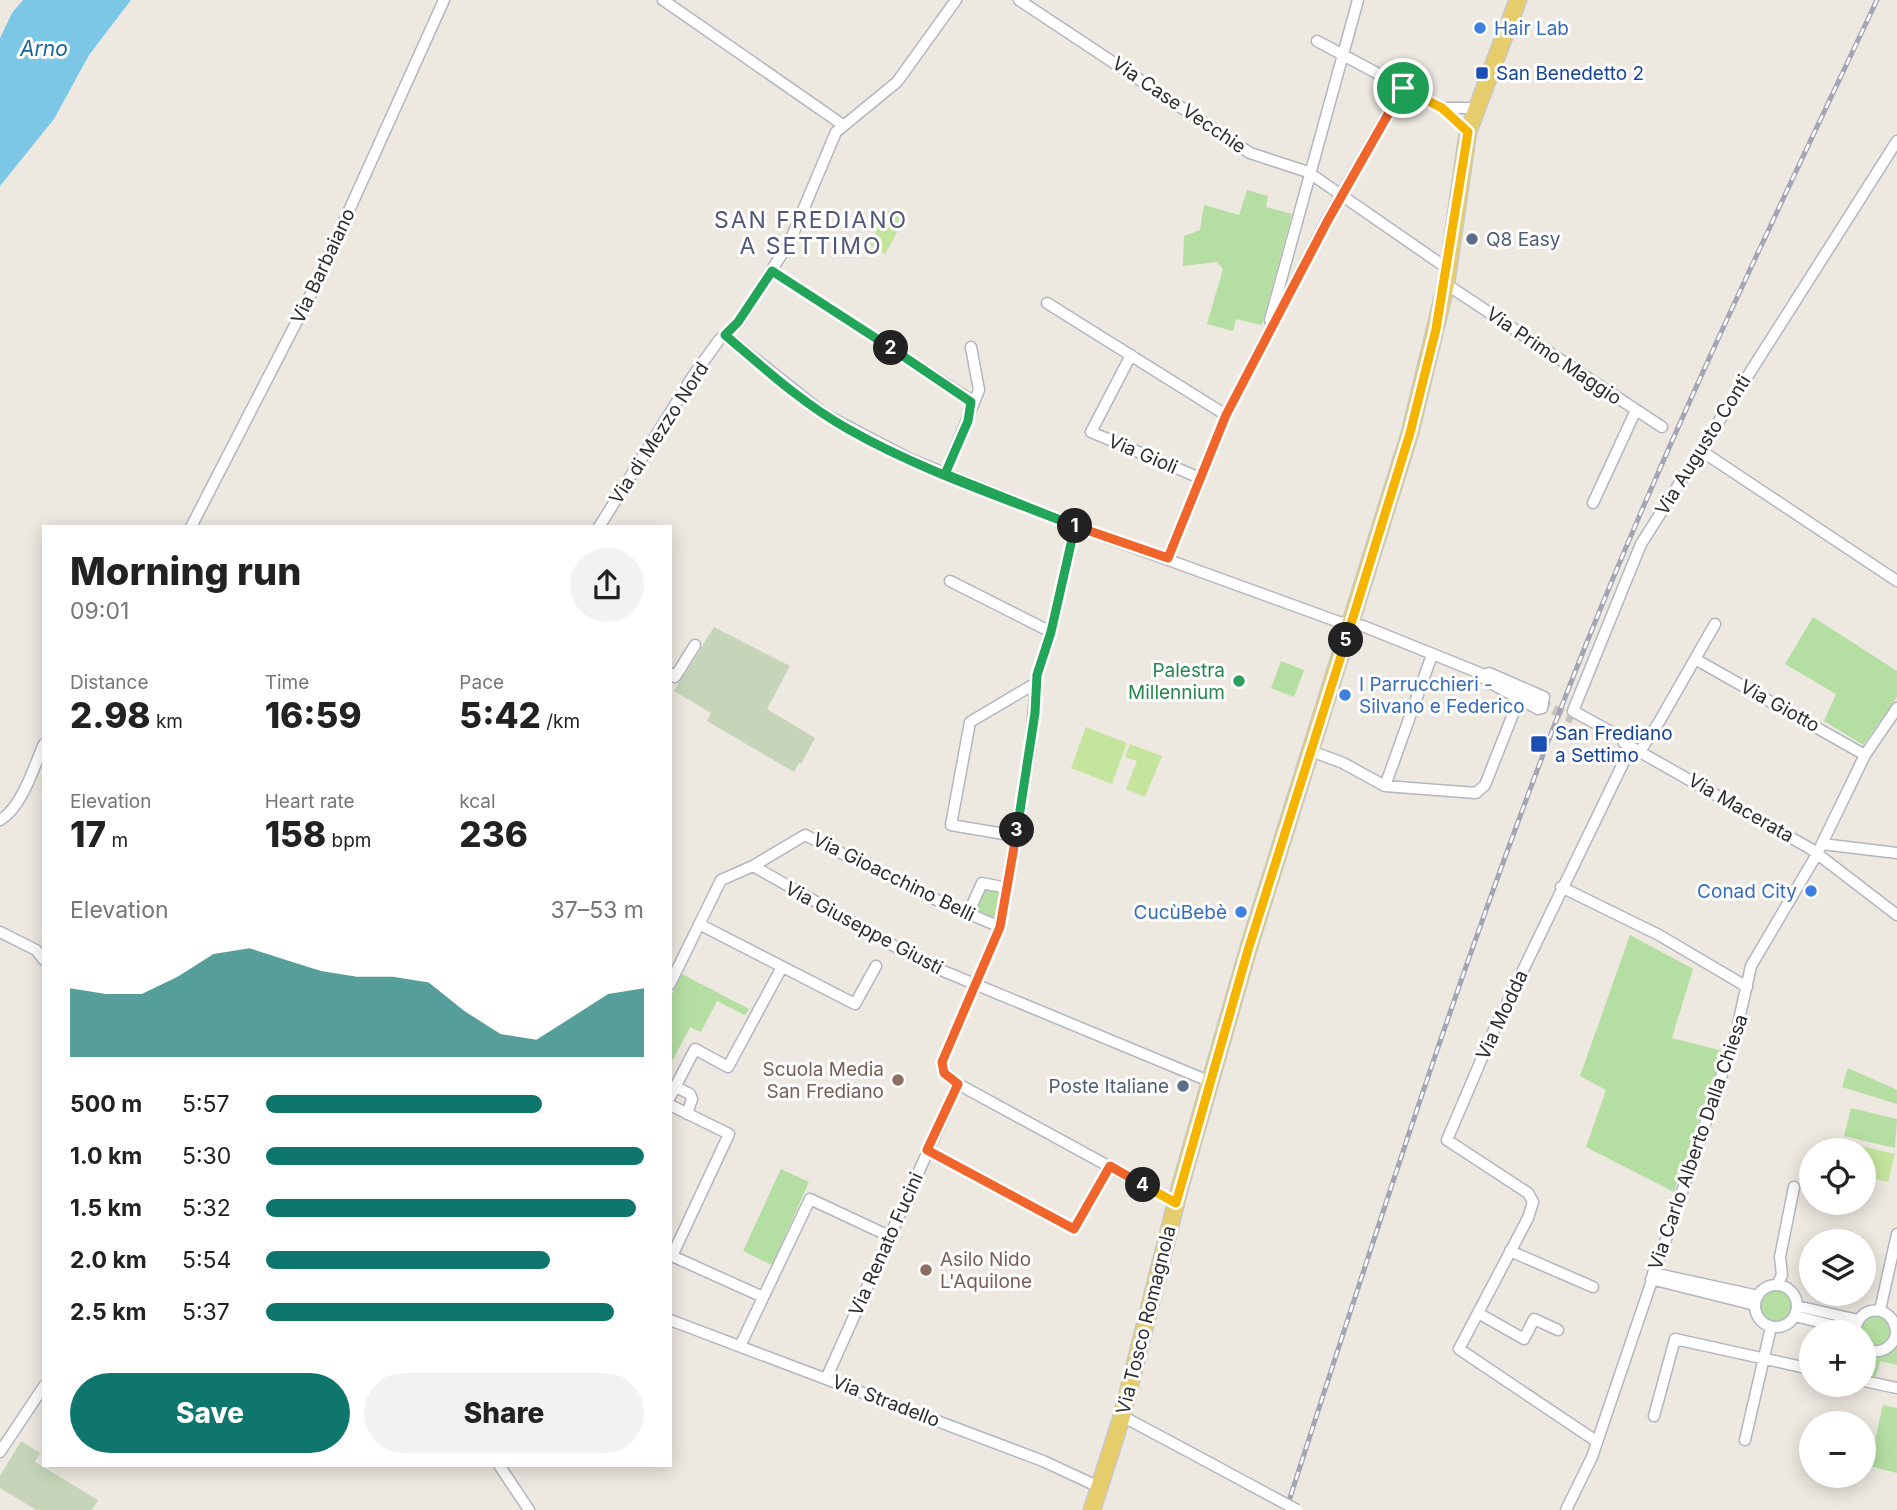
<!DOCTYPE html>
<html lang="en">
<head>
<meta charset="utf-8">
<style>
	:root { --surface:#fff; --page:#f2f2f2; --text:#222; --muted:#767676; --accent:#0f766e }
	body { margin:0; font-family:Inter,sans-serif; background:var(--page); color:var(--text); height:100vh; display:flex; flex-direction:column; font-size:26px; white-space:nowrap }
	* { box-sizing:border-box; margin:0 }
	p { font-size:23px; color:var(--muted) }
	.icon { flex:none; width:38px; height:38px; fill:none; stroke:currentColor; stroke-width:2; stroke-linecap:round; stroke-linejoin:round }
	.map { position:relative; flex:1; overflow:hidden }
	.side { position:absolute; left:42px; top:525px; width:630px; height:942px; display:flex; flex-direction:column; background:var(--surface); border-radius:0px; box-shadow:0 4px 18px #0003 }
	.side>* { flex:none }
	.fabs { position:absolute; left:1799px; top:1138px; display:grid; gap:14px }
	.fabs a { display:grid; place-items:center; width:77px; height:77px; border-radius:50%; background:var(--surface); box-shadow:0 4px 18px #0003; font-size:35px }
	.pin { position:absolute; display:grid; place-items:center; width:60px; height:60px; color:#fff; margin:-30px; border:4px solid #fff; border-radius:50%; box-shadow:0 2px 7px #0007 }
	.km { position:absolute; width:35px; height:35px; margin:-18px; border-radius:50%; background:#222; color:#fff; font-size:19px; line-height:35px; text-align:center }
	.round { display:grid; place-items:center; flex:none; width:74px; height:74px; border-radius:37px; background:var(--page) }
	.overview { display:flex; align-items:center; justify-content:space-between; height:119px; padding:0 28px }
	h1 { font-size:38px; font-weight:800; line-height:52px }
	.figures { display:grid; grid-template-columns:repeat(3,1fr); gap:10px; height:119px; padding:7px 28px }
	.figures div { display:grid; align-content:center }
	.figures b { font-size:35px; font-weight:800 }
	.figures small { font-size:19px; font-weight:400 }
	.figures p { font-size:19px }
	.chart { height:196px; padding:14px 28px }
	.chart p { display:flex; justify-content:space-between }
	.chart svg { width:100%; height:126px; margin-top:7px; fill:var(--accent); opacity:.7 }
	.button { display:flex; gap:14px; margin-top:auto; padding:14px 28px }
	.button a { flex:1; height:80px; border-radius:42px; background:var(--accent); color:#fff; font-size:28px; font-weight:800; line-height:80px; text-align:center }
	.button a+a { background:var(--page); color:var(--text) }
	ul { padding:0 28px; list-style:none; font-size:23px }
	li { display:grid; grid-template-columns:112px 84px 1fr; align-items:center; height:52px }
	li i { height:18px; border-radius:9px; background:var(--accent) }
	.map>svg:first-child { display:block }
	.green { fill:#b5dfa2 }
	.cemetery { fill:#c6d5b9 }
	.pitch { fill:#c5e59e }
	.water { fill:#7dc7e6 }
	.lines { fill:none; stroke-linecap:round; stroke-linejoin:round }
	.minor-tunnel { stroke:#c7c3bc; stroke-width:10; stroke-dasharray:10 5; stroke-linecap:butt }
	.minor-casing { stroke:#b4b6bf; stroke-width:13 }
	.primary-casing { stroke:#c8c8c8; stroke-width:19 }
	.minor { stroke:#fff; stroke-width:10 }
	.primary { stroke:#e6cd6c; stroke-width:16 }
	.rail-casing { stroke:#a3a5b5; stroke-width:5 }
	.rail { stroke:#fff; stroke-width:2.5; stroke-dasharray:8; stroke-linecap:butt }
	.minor-bridge-casing { stroke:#b4b6bf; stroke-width:13; stroke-linecap:butt }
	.minor-bridge { stroke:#fff; stroke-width:10 }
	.split-1-casing { stroke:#fff; stroke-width:14 }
	.split-2-casing { stroke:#fff; stroke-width:14 }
	.split-3-casing { stroke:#fff; stroke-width:14 }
	.split-4-casing { stroke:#fff; stroke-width:14 }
	.split-5-casing { stroke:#fff; stroke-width:14 }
	.split-6-casing { stroke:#fff; stroke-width:14 }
	.split-1 { stroke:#f0652b; stroke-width:9 }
	.split-2 { stroke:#22a559; stroke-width:9 }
	.split-3 { stroke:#22a559; stroke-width:9 }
	.split-4 { stroke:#f0652b; stroke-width:9 }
	.split-5 { stroke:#f5b400; stroke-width:9 }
	.split-6 { stroke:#f5b400; stroke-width:9 }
	.shop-dot { fill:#3f7fe0; stroke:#fff; stroke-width:2.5 }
	.transit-dot { fill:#1a4fb4; stroke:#fff; stroke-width:2.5 }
	.service-dot { fill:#5c6f8a; stroke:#fff; stroke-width:2.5 }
	.leisure-dot { fill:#2e9e5b; stroke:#fff; stroke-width:2.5 }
	.education-dot { fill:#8d6e63; stroke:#fff; stroke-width:2.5 }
	.labels { text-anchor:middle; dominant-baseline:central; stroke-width:6; stroke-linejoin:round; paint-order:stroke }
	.shop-label { font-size:19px; fill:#366cbe; stroke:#fff; text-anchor:start }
	.transit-label { font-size:19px; fill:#164399; stroke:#fff; text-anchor:start }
	.street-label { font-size:19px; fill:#2d2d2d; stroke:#fff }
	.service-label { font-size:19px; fill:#4e5e75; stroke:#fff; text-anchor:start }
	.leisure-label { font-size:19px; fill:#27864d; stroke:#fff; text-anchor:end }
	.education-label { font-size:19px; fill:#785e54; stroke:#fff; text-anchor:end }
	.water-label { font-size:21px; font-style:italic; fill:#196795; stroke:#fff }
	.quarter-label { font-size:23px; letter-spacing:2px; fill:#50577a; stroke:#fff }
</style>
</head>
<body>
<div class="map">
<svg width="1897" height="1510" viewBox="0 0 1897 1510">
	<rect width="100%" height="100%" fill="#ede8e0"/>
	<!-- green -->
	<path class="green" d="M1247 190 1268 196 1266 207 1292 214 1262 325 1236 319 1233 331 1207 324 1223 269 1217 262 1183 266 1184 236 1200 230 1204 205 1239 215Z
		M1813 617 1897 671V697L1863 745 1824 721 1836 694 1785 664Z
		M1281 661 1304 670 1294 697 1271 688Z
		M984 886 1001 889 994 919 974 910Z
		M1630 935 1693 969 1672 1038 1723 1051 1674 1192 1586 1147 1606 1090 1580 1076Z
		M682 974 749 1009 745 1015 717 1001 701 1032 690 1027 670 1065V998Z
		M1848 1068 1897 1090V1104L1842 1087Z
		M1851 1108 1897 1119 1895 1148 1844 1136Z
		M781 1169 809 1182 772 1265 743 1251Z
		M1760 1306a16 16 0 1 1 32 0a16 16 0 1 1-32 0Z
		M1875 1314C1894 1318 1897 1338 1878 1346L1865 1342 1864 1332H1860L1865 1318Z
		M1897 1343V1365L1880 1361 1875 1380 1868 1378 1873 1356Z
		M1883 1405 1897 1408V1473L1869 1466Z"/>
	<!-- cemetery -->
	<path class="cemetery" d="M714 627 790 666 767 709 815 738 801 764 799 763 794 772 707 721 711 713 674 691Z
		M21 1441 40 1453 35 1462 98 1500 92 1510H36L0 1488V1476Z"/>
	<!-- pitch -->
	<path class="pitch" d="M888 210 904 220 885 254 869 244Z
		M1086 727 1127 743 1112 784 1071 768Z
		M1130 744 1162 756 1145 797 1126 789 1137 761 1125 757Z
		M1844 1142 1895 1154 1888 1182 1864 1176V1150H1842Z"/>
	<!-- water -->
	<path class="water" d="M23 0H131L89 55 54 119 0 186V38L12 13Z"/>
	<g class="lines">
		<!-- minor-tunnel -->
		<path class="minor-tunnel" d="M1540 703 1573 719"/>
		<!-- minor casing -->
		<g class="minor-casing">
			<path id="minor" d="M663 0 843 125
				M1019 0 1250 153 1308 172 1448 269
				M1317 41 1442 108
				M1468 132 1442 108H1477
				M772 271 966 397 972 406
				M1446 284 1662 427
				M1047 303 1226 415
				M1270 320 1358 0
				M725 335 826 415 910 459 1075 526 1339 622 1363 626 1497 680 1540 703
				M1131 355 1091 432 1200 478
				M1700 450 1897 581
				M945 474 979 390 971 347
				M1593 503 1636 410
				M191 527 314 288 444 0
				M599 527 693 376 719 340 739 322 790 241 836 132 897 82 956 0
				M1168 558 1226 415 1327 220 1403 87
				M950 581 1051 632
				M1695 659 1865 755
				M670 673 675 677 695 645
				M1489 673 1544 697 1542 708 1538 709 1487 681 1483 677Z
				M1624 743 1622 738 1573 711 1641 544 1897 141
				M1626 744 1811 849 1897 915
				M1311 751 1343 763 1385 786 1476 793 1485 785 1519 699
				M1640 751 1659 722 1715 624
				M1385 786 1432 655
				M0 820C22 808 34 766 44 744
				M1016 836 951 825 970 722 1036 683
				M1822 844 1897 853
				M753 866 924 963 1211 1082
				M1561 887 1659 935 1747 987
				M968 914 982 883 1007 888
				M699 924 855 1004 876 966
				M0 932 36 950 44 960
				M670 984 721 880 753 866 805 835 925 895 1000 927
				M958 1084 1176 1203
				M676 1087 690 1094 692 1099 687 1114
				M670 1097 695 1049 728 1067 782 967
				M670 1105 729 1134 672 1256 763 1297
				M927 1150 1074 1229 1110 1166
				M1510 1251 1593 1287
				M1653 1273 1758 1296
				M1651 1279 1755 1305
				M1777 1285 1782 1275 1780 1257 1794 1187
				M1755 1306a21 21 0 1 1 42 0a21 21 0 1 1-42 0Z
				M1797 1306 1858 1320
				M1880 1310 1897 1234
				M1478 1313 1524 1339 1534 1319 1558 1330
				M1795 1316 1855 1331
				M670 1320 1043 1461 1099 1487
				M1855 1332C1858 1301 1897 1305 1896 1335 1891 1350 1878 1355 1864 1348
				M740 1346 810 1199 889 1236
				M826 1379 958 1084 945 1073 942 1062 1000 927 1030 751 1037 675 1051 632 1075 526
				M1864 1380 1871 1351
				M1864 1381 1897 1388
				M1122 1416 1208 1462
				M1654 1416 1675 1339 1811 1369
				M1745 1440 1771 1327
				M1596 1441 1459 1349 1528 1218 1533 1202 1528 1193 1447 1140 1494 1030 1631 747
				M0 1452 44 1386
				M499 1465 529 1510
				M1566 1510 1592 1457 1736 1033 1751 966 1817 854 1865 755 1897 708"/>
		</g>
		<!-- primary casing -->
		<g class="primary-casing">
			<path id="primary" d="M1092 1510 1122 1416 1180 1187 1248 950 1410 433 1446 284 1468 132 1518 0"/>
		</g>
		<!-- minor -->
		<use href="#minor" class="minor"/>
		<!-- primary -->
		<use href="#primary" class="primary"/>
		<!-- rail casing -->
		<g class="rail-casing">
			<path id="rail" d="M1286 1510C1380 1220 1472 930 1585 647 1673 427 1776 214 1877 0"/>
		</g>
		<!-- rail -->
		<use href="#rail" class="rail"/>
		<!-- minor-bridge casing -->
		<g class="minor-bridge-casing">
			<path id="minor-bridge" d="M1208 1462 1297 1510"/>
		</g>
		<!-- minor-bridge -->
		<use href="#minor-bridge" class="minor-bridge"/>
	</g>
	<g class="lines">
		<!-- split-1 casing -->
		<g class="split-1-casing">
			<path id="split-1" d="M1075 526 1168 558 1226 415 1328 220 1403 88"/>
		</g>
		<!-- split-2 casing -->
		<g class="split-2-casing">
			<path id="split-2" d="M891 348 772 271 738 322 725 335C764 368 803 404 848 429 920 470 999 496 1075 526"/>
		</g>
		<!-- split-3 casing -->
		<g class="split-3-casing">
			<path id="split-3" d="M891 348 971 402 968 421 945 474 1075 526 1051 632 1037 675 1035 713 1017 830"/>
		</g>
		<!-- split-4 casing -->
		<g class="split-4-casing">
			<path id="split-4" d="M1017 830 1000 927 942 1062 944 1073 958 1084 927 1150 1074 1229 1110 1166 1143 1185"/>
		</g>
		<!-- split-5 casing -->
		<g class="split-5-casing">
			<path id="split-5" d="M1143 1185 1176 1203 1248 950 1346 640"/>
		</g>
		<!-- split-6 casing -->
		<g class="split-6-casing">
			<path id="split-6" d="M1346 640 1410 433 1436 329 1468 132 1442 108 1403 88"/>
		</g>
		<!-- split-1 -->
		<use href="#split-1" class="split-1"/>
		<!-- split-2 -->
		<use href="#split-2" class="split-2"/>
		<!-- split-3 -->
		<use href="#split-3" class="split-3"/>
		<!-- split-4 -->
		<use href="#split-4" class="split-4"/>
		<!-- split-5 -->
		<use href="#split-5" class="split-5"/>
		<!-- split-6 -->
		<use href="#split-6" class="split-6"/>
	</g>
	<!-- markers -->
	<g class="shop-dot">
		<circle cx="1480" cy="28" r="7"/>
		<circle cx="1345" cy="695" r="7"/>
		<circle cx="1811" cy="891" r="7"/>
		<circle cx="1241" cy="912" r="7"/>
	</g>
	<g class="transit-dot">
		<rect x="1475" y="66" width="14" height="14" rx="3.5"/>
		<rect x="1530" y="735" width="18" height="18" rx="3.5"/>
	</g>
	<g class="service-dot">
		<circle cx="1472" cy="239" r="7"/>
		<circle cx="1183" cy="1086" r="7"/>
	</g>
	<circle class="leisure-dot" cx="1239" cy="681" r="7"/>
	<g class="education-dot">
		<circle cx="898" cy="1080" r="7"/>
		<circle cx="926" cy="1270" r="7"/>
	</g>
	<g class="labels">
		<!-- shop labels -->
		<g class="shop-label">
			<text x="1494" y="28">Hair Lab</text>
			<text x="1359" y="684">I Parrucchieri -<tspan x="1359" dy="22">Silvano e Federico</tspan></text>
			<text x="1797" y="891" text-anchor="end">Conad City</text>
			<text x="1227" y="912" text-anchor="end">CucùBebè</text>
		</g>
		<!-- transit labels -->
		<g class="transit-label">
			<text x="1496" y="73">San Benedetto 2</text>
			<text x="1555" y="733">San Frediano<tspan x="1555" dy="22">a Settimo</tspan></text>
		</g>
		<!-- street labels -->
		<g class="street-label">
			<text transform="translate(1179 105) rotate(34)">Via Case Vecchie</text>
			<text transform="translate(323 266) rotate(-65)">Via Barbaiano</text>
			<text transform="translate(1554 356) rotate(34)">Via Primo Maggio</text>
			<text transform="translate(659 433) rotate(-57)">Via di Mezzo Nord</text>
			<text transform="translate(1703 445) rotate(-58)">Via Augusto Conti</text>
			<text transform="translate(1143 454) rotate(23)">Via Gioli</text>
			<text transform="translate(1780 706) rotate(29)">Via Giotto</text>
			<text transform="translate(1741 808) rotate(30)">Via Macerata</text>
			<text transform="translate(894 877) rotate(26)">Via Gioacchino Belli</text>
			<text transform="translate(864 928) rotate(28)">Via Giuseppe Giusti</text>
			<text transform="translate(1502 1015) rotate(-65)">Via Modda</text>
			<text transform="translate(1698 1142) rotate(-71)">Via Carlo Alberto Dalla Chiesa</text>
			<text transform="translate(886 1244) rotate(-66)">Via Renato Fucini</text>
			<text transform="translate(1146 1320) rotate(-76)">Via Tosco Romagnola</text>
			<text transform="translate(886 1401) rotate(21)">Via Stradello</text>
		</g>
		<!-- service labels -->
		<g class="service-label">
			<text x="1486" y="239">Q8 Easy</text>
			<text x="1169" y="1086" text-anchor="end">Poste Italiane</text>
		</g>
		<!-- leisure labels -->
		<g class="leisure-label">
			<text x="1225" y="670">Palestra<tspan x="1225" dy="22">Millennium</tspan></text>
		</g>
		<!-- education labels -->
		<g class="education-label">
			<text x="884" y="1069">Scuola Media<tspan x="884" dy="22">San Frediano</tspan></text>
			<text x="940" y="1259" text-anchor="start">Asilo Nido<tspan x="940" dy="22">L'Aquilone</tspan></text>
		</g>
		<!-- water labels -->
		<g class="water-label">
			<text x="44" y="48">Arno</text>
		</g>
		<!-- quarter labels -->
		<g class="quarter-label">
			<text x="811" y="220">SAN FREDIANO<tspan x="811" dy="26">A SETTIMO</tspan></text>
		</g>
	</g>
</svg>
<div class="fabs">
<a><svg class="icon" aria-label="locate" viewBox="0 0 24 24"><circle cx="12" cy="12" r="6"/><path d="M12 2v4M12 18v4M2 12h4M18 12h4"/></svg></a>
<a><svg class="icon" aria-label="layers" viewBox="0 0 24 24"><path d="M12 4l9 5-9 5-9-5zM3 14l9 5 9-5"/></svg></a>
<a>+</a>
<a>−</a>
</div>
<div class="pin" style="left:1403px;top:88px;background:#1e9e55"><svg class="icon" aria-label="arrive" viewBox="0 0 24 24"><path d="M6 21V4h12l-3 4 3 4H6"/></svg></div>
<b class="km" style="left:1075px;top:526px">1</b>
<b class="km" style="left:891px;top:348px">2</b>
<b class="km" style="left:1017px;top:830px">3</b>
<b class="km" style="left:1143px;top:1185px">4</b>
<b class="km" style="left:1346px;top:640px">5</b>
<section class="side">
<div class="overview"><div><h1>Morning run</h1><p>09:01</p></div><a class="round"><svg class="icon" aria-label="share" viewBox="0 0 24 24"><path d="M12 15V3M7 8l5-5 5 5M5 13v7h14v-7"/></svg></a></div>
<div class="figures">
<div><p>Distance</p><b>2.98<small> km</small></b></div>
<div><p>Time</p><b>16:59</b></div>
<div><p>Pace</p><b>5:42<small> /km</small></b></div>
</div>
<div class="figures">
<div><p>Elevation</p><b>17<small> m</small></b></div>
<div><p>Heart rate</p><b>158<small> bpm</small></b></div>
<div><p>kcal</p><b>236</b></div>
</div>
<div class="chart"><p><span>Elevation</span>37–53 m</p>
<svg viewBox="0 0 160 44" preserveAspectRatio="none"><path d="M0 44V20L10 22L20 22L30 16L40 8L50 6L60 10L70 14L80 16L90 16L100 18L110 28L120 36L130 38L140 30L150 22L160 20V44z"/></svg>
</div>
<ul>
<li><b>500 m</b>5:57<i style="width:73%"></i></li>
<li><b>1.0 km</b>5:30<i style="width:100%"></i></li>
<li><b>1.5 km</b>5:32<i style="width:98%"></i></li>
<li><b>2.0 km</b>5:54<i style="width:75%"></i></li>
<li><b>2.5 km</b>5:37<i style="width:92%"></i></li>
</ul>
<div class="button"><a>Save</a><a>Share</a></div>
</section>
</div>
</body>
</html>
